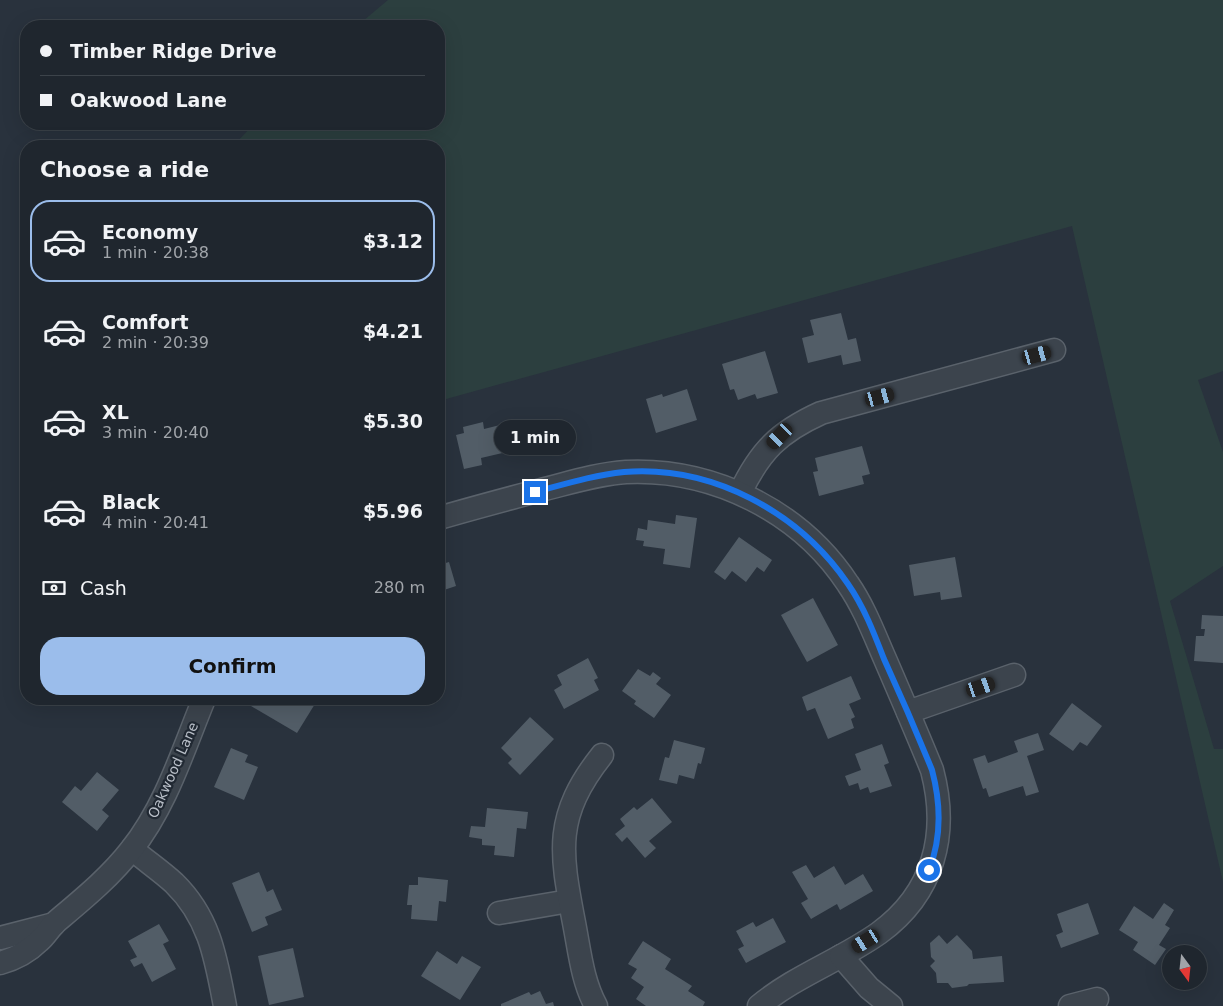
<!DOCTYPE html>
<meta charset="utf-8">
<style>
:root{--surface:#1f262e;--page:#272e36;--text:#f1f3f6;--muted:#a1a5aa;--line:#3c434a;--accent:#9bbdeb}
body{margin:0;font-family:"DejaVu Sans",sans-serif;background:var(--page);color:var(--text);height:100vh;display:flex;flex-direction:column;font-size:19px;white-space:nowrap}
*{box-sizing:border-box;margin:0}
p{font-size:16px;color:var(--muted)}
.icon{flex:none;width:28px;height:28px;fill:none;stroke:currentColor;stroke-width:2;stroke-linecap:round;stroke-linejoin:round}
.map{position:relative;flex:1;overflow:hidden}
.sheet{position:absolute;left:20px;top:140px;width:425px;height:565px;display:flex;flex-direction:column;background:var(--surface);border-radius:20px;box-shadow:0 5px 20px #0002,0 0 0 1px var(--line)}
.sheet>*{flex:none}
.hud{position:absolute;left:20px;top:20px;width:425px;height:110px;border-radius:20px;box-shadow:0 5px 20px #0002,0 0 0 1px var(--line);display:grid;align-content:center;height:110px;padding:0 20px;background:var(--surface)}
.needle{width:32px;rotate:165deg}
.tools{position:absolute;left:1162px;top:945px;display:grid;gap:10px}
.tools a{display:grid;place-items:center;width:45px;height:45px;border-radius:50%;background:var(--surface);box-shadow:0 5px 20px #0002,0 0 0 1px var(--line);font-size:25px}
.end{position:absolute;width:22px;height:22px;margin:-11px;border:6px solid #1a73e8;background:#fff;box-shadow:0 0 0 2px #fff}
.from{border-radius:50%}
.bubble{position:absolute;height:35px;border-radius:18px;background:var(--surface);box-shadow:0 5px 20px #0002,0 0 0 1px var(--line);font-size:16px;font-weight:600;line-height:35px;text-align:center}
.car{position:absolute;width:15px;height:30px;margin:-15px -8px;border-radius:6px;box-shadow:0 0 4px 1px #0007;background:linear-gradient(#222 24%,#8ab4d8 0 40%,#222 0 76%,#8ab4d8 0 86%,#222 0)}
.hud b{display:flex;align-items:center;gap:18px;height:48px;font-size:19px}
.hud b+b{border-top:1px solid var(--line)}
.hud i{width:12px;height:12px;background:var(--text)}
ul{padding:0;list-style:none}
li{display:flex;align-items:center;gap:15px;height:82px;margin:0 10px 8px;padding:0 10px;border:2px solid transparent;border-radius:20px}
li div{flex:1}
li b{display:block;font-size:19px}
li em{font-style:normal;font-weight:600}
li.selected{border-color:var(--accent)}
li>.icon{width:45px;height:45px;stroke-width:1.5}
h2{padding:0 20px;font-size:22px;line-height:60px}
.pay{display:flex;align-items:center;gap:12px;height:55px;padding:0 20px;font-size:19px}
.pay p{margin-inline-start:auto}
.primary-button{display:flex;gap:10px;margin-top:auto;padding:10px 20px}
.primary-button a{flex:1;height:58px;border-radius:20px;background:var(--accent);color:#111;font-size:20px;font-weight:600;line-height:58px;text-align:center}
.map>svg:first-child{display:block}
</style>
<div class="map">
<svg width="1223" height="1006" viewBox="0 0 1223 1006">
<rect width="100%" height="100%" fill="#29323d"/>
<polygon fill="#2c3f3f" points="388,0 1223,0 1223,371 1198,380 1223,452 1223,566 1170,601 1214,749 1223,749 1223,882 1072,226 439,401 439,146 233,146 254,124 439,124 439,26 357,26"/>
<g fill="#525d67">
<polygon points="841,313 848,340 856,338 861,361 843,365 841,355 808,363 802,338 814,335 810,320"/>
<polygon points="765,351 778,393 757,399 755,394 738,400 734,389 730,390 722,364"/>
<polygon points="687,389 697,420 656,433 646,399 662,394 663,397"/>
<polygon points="483,422 484,429 504,424 511,451 481,458 482,465 464,469 456,435 464,433 463,427"/>
<polygon points="862,446 870,474 862,476 864,484 819,496 813,472 818,471 815,458"/>
<polygon points="676,515 697,518 690,568 663,564 665,549 643,546 644,541 636,540 638,528 647,530 648,520 675,524"/>
<polygon points="739,537 772,560 764,572 757,567 746,582 732,571 725,580 714,572"/>
<polygon points="955,557 962,597 941,600 940,592 914,596 909,565"/>
<polygon points="449,562 456,586 444,590 446,596 439,598 439,565"/>
<polygon points="813,598 838,645 807,662 781,615"/>
<polygon points="1202,615 1223,616 1223,663 1194,661 1196,636 1204,636 1205,629 1201,629"/>
<polygon points="588,658 598,678 594,680 599,690 564,709 554,690 562,685 557,675"/>
<polygon points="638,669 650,676 653,672 661,678 656,684 671,695 654,718 634,704 636,701 622,691"/>
<polygon points="851,676 861,699 849,704 855,717 851,719 854,728 828,739 815,708 807,711 802,697"/>
<polygon points="249,699 318,699 297,733 246,703"/>
<polygon points="1072,703 1102,726 1087,746 1080,742 1073,751 1049,734"/>
<polygon points="530,717 554,739 520,775 508,763 512,759 501,748"/>
<polygon points="1038,733 1044,750 1027,756 1039,792 1026,796 1023,786 989,797 986,788 983,789 973,759 985,755 988,763 1018,752 1014,741"/>
<polygon points="674,740 705,748 701,764 698,763 694,779 679,775 677,784 659,780 665,757 669,758"/>
<polygon points="882,744 889,763 884,765 892,786 870,793 868,787 860,790 858,783 849,786 845,776 861,770 855,754"/>
<polygon points="231,748 248,755 245,762 258,767 244,800 214,787"/>
<polygon points="97,772 119,790 102,810 109,816 97,831 62,802 75,786 81,791"/>
<polygon points="652,798 672,822 649,841 656,848 645,858 627,837 622,842 615,834 625,826 620,819 634,807 637,810"/>
<polygon points="487,808 528,812 526,829 517,828 514,857 494,855 495,846 482,845 482,839 469,837 471,826 485,827"/>
<polygon points="806,865 814,878 834,866 845,885 863,874 873,891 840,910 837,904 811,919 801,903 808,899 792,872"/>
<polygon points="259,872 267,892 273,889 282,910 265,917 268,925 252,932 232,883"/>
<polygon points="418,877 448,880 446,902 439,901 437,921 411,919 412,905 407,905 409,885 418,885"/>
<polygon points="1088,903 1099,934 1061,948 1056,935 1063,932 1057,914"/>
<polygon points="1164,903 1174,910 1165,925 1170,928 1159,945 1166,949 1155,965 1133,950 1138,942 1119,930 1134,906 1153,919"/>
<polygon points="773,918 786,942 746,963 738,949 744,946 736,931 753,922 756,927"/>
<polygon points="159,924 169,941 163,944 176,969 152,982 142,963 134,967 130,960 137,957 128,941"/>
<polygon points="939,935 947,944 957,935 972,951 973,959 1002,956 1004,982 969,984 967,986 952,988 948,983 937,983 936,973 930,966 935,961 931,957 930,943"/>
<polygon points="643,941 671,959 665,969 692,986 688,991 705,1002 703,1006 646,1006 636,999 644,987 631,978 637,969 628,964"/>
<polygon points="293,948 304,997 269,1005 258,956"/>
<polygon points="437,951 457,964 462,956 481,967 460,1000 421,976"/>
<polygon points="540,991 546,1004 553,1002 554,1006 501,1006 501,1004 529,992 531,995"/>
</g>
<g fill="none" stroke-linecap="round" stroke-linejoin="round">
<g stroke="#5a626b" stroke-width="25">
<g id="minor">
<path d="M740 493C760 451 779 432 821 413L1054 350"/>
<path d="M439 518C473 508 507 499 541 490 569 483 597 474 626 472 713 468 800 511 848 584 864 607 874 634 885 659 901 696 917 733 932 770 949 834 934 893 879 933 841 960 795 976 759 1006"/>
<polyline points="908,712 1014,675"/>
<path d="M132 849C146 861 161 871 174 883 210 918 216 959 225 1006"/>
<polyline points="499,913 569,901"/>
<polyline points="0,938 54,924"/>
<polyline points="841,956 869,988 891,1006"/>
<path d="M0 963C15 959 28 952 39 941 46 935 50 927 57 921 83 899 110 877 131 850 166 806 183 750 204 699"/>
<path d="M596 1006C583 982 580 955 575 928 561 854 552 818 602 755"/>
<polyline points="1070,1006 1097,999"/>
</g>
</g>
<use href="#minor" stroke="#3c444d" stroke-width="22"/>
</g>
<g fill="none" stroke-linecap="round" stroke-linejoin="round">
<path stroke="#1a73e8" stroke-width="6" d="M535 492C565 484 594 475 624 472 712 465 799 512 848 584 864 607 874 633 884 659 901 696 917 733 932 770 941 804 942 837 929 870"/>
</g>
<g text-anchor="middle" dominant-baseline="central" stroke-width="4.5" stroke-linejoin="round" paint-order="stroke">
<g font-size="14" fill="#b9bfc8" stroke="#212933">
<text transform="translate(173 770) rotate(-66)">Oakwood Lane</text>
</g>
</g>
</svg>
<div class="tools">
<a><svg class="needle" viewBox="-14 -14 28 28"><path d="M0-13l5 13h-10z" fill="#e53935"/><path d="M0 13l5-13h-10z" fill="#a1a5aa"/></svg></a>
</div>
<i class="end from" style="left:929px;top:870px"></i>
<i class="end" style="left:535px;top:492px"></i>
<div class="bubble" style="left:494px;top:420px;width:82px">1 min</div>
<i class="car" style="left:1037px;top:355px;rotate:75deg"></i>
<i class="car" style="left:880px;top:397px;rotate:75deg"></i>
<i class="car" style="left:780px;top:436px;rotate:224deg"></i>
<i class="car" style="left:981px;top:687px;rotate:71deg"></i>
<i class="car" style="left:866px;top:941px;rotate:239deg"></i>
<div class="hud">
<b><i class="from"></i>Timber Ridge Drive</b>
<b><i></i>Oakwood Lane</b>
</div>
<section class="sheet">
<h2>Choose a ride</h2>
<ul>
<li class="selected"><svg class="icon" aria-label="car" viewBox="0 0 24 24"><path d="M5 17H2v-5l4-1 3-4h7l3 4 3 1v5h-3M9 17h6M6 11h13"/><circle cx="7" cy="17" r="2"/><circle cx="17" cy="17" r="2"/></svg><div><b>Economy</b><p>1 min · 20:38</p></div><em>$3.12</em></li>
<li><svg class="icon" aria-label="car" viewBox="0 0 24 24"><path d="M5 17H2v-5l4-1 3-4h7l3 4 3 1v5h-3M9 17h6M6 11h13"/><circle cx="7" cy="17" r="2"/><circle cx="17" cy="17" r="2"/></svg><div><b>Comfort</b><p>2 min · 20:39</p></div><em>$4.21</em></li>
<li><svg class="icon" aria-label="car" viewBox="0 0 24 24"><path d="M5 17H2v-5l4-1 3-4h7l3 4 3 1v5h-3M9 17h6M6 11h13"/><circle cx="7" cy="17" r="2"/><circle cx="17" cy="17" r="2"/></svg><div><b>XL</b><p>3 min · 20:40</p></div><em>$5.30</em></li>
<li><svg class="icon" aria-label="car" viewBox="0 0 24 24"><path d="M5 17H2v-5l4-1 3-4h7l3 4 3 1v5h-3M9 17h6M6 11h13"/><circle cx="7" cy="17" r="2"/><circle cx="17" cy="17" r="2"/></svg><div><b>Black</b><p>4 min · 20:41</p></div><em>$5.96</em></li>
</ul>
<div class="pay"><svg class="icon" aria-label="cash" viewBox="0 0 24 24"><path d="M3 7h18v10H3z"/><circle cx="12" cy="12" r="2"/></svg>Cash<p>280 m</p></div>
<div class="primary-button"><a>Confirm</a></div>
</section>
</div>
